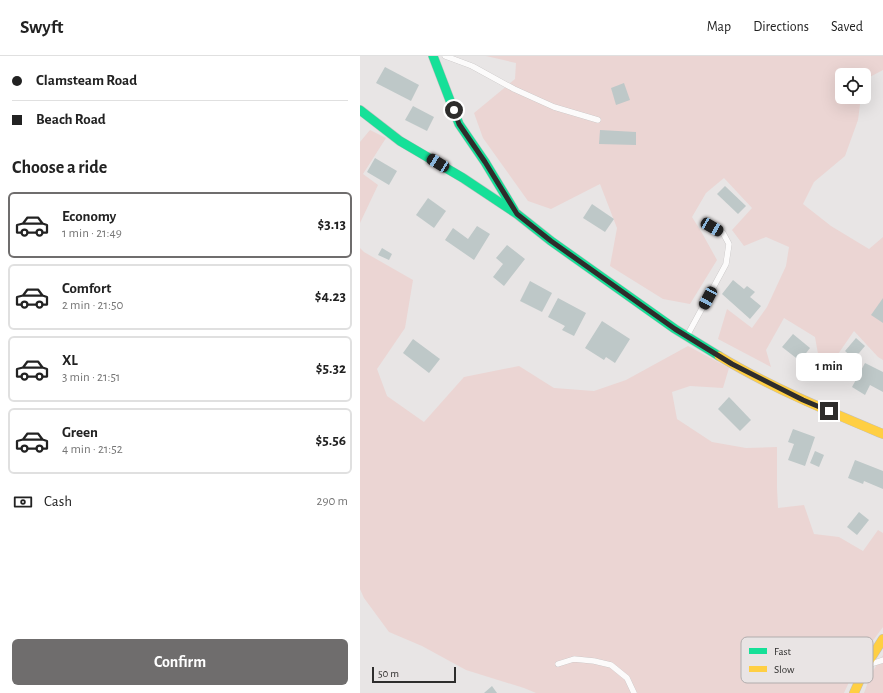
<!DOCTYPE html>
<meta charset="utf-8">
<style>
:root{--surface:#fff;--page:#f2f2f2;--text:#222;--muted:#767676;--line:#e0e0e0;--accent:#6f6d6d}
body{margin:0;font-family:"Alegreya Sans",sans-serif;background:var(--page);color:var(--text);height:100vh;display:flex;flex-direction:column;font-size:15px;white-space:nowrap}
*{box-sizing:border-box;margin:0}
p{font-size:13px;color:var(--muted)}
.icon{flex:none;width:22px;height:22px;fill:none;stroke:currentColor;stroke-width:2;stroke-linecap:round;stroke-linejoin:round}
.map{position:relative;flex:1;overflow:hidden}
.drawer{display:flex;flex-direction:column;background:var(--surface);width:360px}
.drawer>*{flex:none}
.top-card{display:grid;align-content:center;height:88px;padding:0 12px;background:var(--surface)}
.buttons{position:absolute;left:475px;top:12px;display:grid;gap:8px}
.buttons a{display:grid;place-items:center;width:36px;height:36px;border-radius:6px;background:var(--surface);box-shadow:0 4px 16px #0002;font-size:20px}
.scale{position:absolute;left:12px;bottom:10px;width:84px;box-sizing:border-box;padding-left:4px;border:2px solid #2e2d2c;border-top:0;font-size:11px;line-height:14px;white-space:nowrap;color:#2e2d2c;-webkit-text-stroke:3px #e9e4e4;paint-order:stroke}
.end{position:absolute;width:18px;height:18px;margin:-9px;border:5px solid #2e2d2c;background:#fff;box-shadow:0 0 0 2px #fff}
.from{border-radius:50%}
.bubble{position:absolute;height:28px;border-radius:6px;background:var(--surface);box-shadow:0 4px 16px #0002;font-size:13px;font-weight:700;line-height:28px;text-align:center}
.car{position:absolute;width:12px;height:24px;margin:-12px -6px;border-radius:5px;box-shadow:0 0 3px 1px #0007;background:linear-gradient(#222 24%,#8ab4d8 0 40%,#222 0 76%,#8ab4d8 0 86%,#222 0)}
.top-card b{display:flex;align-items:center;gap:14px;height:38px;font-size:15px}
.top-card b+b{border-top:1px solid var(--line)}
.top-card i{width:10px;height:10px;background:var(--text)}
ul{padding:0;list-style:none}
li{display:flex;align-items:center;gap:12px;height:66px;margin:0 8px 6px;padding:0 4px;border:2px solid var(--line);border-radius:6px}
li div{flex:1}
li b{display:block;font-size:15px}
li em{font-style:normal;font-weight:700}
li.active{border-color:var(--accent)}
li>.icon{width:36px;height:36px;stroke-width:1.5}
h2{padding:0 12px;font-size:18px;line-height:48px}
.pay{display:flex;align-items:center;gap:10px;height:44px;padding:0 12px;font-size:15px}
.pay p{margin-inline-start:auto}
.action{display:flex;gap:8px;margin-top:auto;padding:8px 12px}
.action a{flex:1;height:46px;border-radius:6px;background:var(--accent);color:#fff;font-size:16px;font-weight:700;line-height:46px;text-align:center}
header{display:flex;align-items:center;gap:24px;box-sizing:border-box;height:56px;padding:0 20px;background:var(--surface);border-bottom:1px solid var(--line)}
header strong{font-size:19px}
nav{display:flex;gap:22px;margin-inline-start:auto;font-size:14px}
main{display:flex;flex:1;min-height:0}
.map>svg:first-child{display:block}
</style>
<header>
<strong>Swyft</strong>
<nav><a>Map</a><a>Directions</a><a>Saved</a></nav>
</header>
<main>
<section class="drawer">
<div class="top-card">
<b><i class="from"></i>Clamsteam Road</b>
<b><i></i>Beach Road</b>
</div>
<h2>Choose a ride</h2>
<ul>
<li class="active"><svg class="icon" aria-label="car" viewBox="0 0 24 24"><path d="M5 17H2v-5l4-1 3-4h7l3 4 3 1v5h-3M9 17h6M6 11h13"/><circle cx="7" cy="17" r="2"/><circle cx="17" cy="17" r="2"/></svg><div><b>Economy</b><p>1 min · 21:49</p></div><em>$3.13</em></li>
<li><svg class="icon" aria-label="car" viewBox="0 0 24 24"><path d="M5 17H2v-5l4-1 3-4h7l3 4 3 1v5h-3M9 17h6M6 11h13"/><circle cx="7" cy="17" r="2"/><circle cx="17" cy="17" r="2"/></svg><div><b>Comfort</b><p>2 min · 21:50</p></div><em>$4.23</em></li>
<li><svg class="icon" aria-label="car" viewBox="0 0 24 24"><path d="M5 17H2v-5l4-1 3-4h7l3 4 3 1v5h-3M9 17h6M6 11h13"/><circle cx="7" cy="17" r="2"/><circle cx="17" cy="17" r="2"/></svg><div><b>XL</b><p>3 min · 21:51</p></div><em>$5.32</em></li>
<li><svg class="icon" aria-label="car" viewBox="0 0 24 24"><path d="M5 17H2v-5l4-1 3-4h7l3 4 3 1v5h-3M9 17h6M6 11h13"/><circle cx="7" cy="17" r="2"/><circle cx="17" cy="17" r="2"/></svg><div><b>Green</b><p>4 min · 21:52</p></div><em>$5.56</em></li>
</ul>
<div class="pay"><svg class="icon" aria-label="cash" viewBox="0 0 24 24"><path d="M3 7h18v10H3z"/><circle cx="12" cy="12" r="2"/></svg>Cash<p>290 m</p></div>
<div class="action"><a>Confirm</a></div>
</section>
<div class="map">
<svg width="523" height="637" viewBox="0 0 523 637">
<rect width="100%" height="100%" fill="#e8e5e5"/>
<g fill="#ebd5d3">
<polygon points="126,0 523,0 523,14 504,24 504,19 482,19 482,41 501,41 498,64 485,100 454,126 443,148 471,170 509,193 523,181 523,304 518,301 494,275 476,301 461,315 455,281 424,262 406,294 411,311 358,283 367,253 392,272 407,251 426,210 429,191 406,181 384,190 372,174 392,152 364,122 346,137 332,161 342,177 357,204 330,248 303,243 250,210 257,172 240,128 191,153 168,145 123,82 114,57 155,23 156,7"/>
<polygon points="10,74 26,82 3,118 18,129 0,167 0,86"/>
<polygon points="0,192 4,196 53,224 45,272 17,313 27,340 64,366 104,321 159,310 194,332 234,335 266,324 328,290 369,312 363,332 330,330 312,336 317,363 352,386 386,392 417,391 417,432 418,452 444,449 454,478 479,481 503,495 518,474 523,477 523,571 500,602 484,637 176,637 164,632 106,614 62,590 29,576 4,542 0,533"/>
<polygon points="523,599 523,637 504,637 511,618"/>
</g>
<g fill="#bec8c8">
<polygon points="25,11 59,29 51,45 16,27"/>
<polygon points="264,27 270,44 256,49 251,32"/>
<polygon points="53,50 74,61 67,75 45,64"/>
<polygon points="240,74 276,76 276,89 239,88"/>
<polygon points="15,102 37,115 29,129 7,116"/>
<polygon points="365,130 386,150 378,158 357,138"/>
<polygon points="68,142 86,155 74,172 56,159"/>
<polygon points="232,148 254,163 245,176 223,162"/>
<polygon points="117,170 130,178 114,204 85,184 93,172 108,183"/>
<polygon points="147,189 165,203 144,230 133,221 143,208 136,202"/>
<polygon points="22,192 32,198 29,204 18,199"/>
<polygon points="373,224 384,233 387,230 395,236 390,241 401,250 390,263 362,238"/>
<polygon points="170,225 192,237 182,256 160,245"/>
<polygon points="198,242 226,257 214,280 202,274 205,270 188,261"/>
<polygon points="523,242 523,267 511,259"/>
<polygon points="242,265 270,283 255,307 246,301 244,304 225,292"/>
<polygon points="433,278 450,292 440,305 422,291"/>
<polygon points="496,282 505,290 494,303 485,295"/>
<polygon points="53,283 80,303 69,317 43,297"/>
<polygon points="505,307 523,316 523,336 510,329 505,339 492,331"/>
<polygon points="369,341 391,364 380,375 358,353"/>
<polygon points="433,373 455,381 445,410 428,404 434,388 428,386"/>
<polygon points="455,395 464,399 459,411 450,407"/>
<polygon points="495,404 523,415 523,433 504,425 503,428 488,422"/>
<polygon points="499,456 509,464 497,479 487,471"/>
<polygon points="132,630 137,637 124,637"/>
</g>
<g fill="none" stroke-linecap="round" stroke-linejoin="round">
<g stroke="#c0bebe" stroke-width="6">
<g id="lane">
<polyline points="85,0 112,10 154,33 194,51 238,64"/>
<polyline points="327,280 366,208 369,188 363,177 352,171"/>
<polyline points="198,608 214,603 234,605 251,609 267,622 274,637"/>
<polyline points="511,608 523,604"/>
</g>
</g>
<g stroke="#c0bebe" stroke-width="10">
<g id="fast">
<polyline points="73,0 99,68 125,106 154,154"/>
<polyline points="0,54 40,85 103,122 157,158 191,185 315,273 359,300"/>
</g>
</g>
<g stroke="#c0bebe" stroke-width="10">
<g id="slow">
<path d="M359 300C410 331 468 355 523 378"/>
<polyline points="494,637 507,608 523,583"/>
</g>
</g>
<use href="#lane" stroke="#fcfbfb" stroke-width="5.5"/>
<use href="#fast" stroke="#16e098" stroke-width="9"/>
<use href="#slow" stroke="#ffcf43" stroke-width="9"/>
</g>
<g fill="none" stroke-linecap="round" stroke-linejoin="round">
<polyline stroke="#2e2d2c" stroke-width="5" points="94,54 99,68 125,106 157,158 191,185 315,273 372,308 443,344 469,355"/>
</g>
<rect x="381" y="581" width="132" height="46" rx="6" fill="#e9e4e4" stroke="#b1adad" stroke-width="1"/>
<rect x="389" y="592" width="18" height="6" fill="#16e098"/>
<rect x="389" y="610" width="18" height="6" fill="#ffcf43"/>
<g font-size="11" fill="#2e2d2c">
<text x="414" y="599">Fast</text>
<text x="414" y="617">Slow</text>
</g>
</svg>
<div class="buttons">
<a><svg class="icon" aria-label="locate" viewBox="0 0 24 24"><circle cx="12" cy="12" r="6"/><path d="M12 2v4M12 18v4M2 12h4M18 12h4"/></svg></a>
</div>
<div class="scale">50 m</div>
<i class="end from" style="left:94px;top:54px"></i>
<i class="end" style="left:469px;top:355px"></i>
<div class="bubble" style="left:436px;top:297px;width:66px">1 min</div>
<i class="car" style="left:78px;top:107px;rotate:301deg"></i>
<i class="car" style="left:352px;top:171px;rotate:120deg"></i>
<i class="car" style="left:348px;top:242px;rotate:208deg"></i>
</div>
</main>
